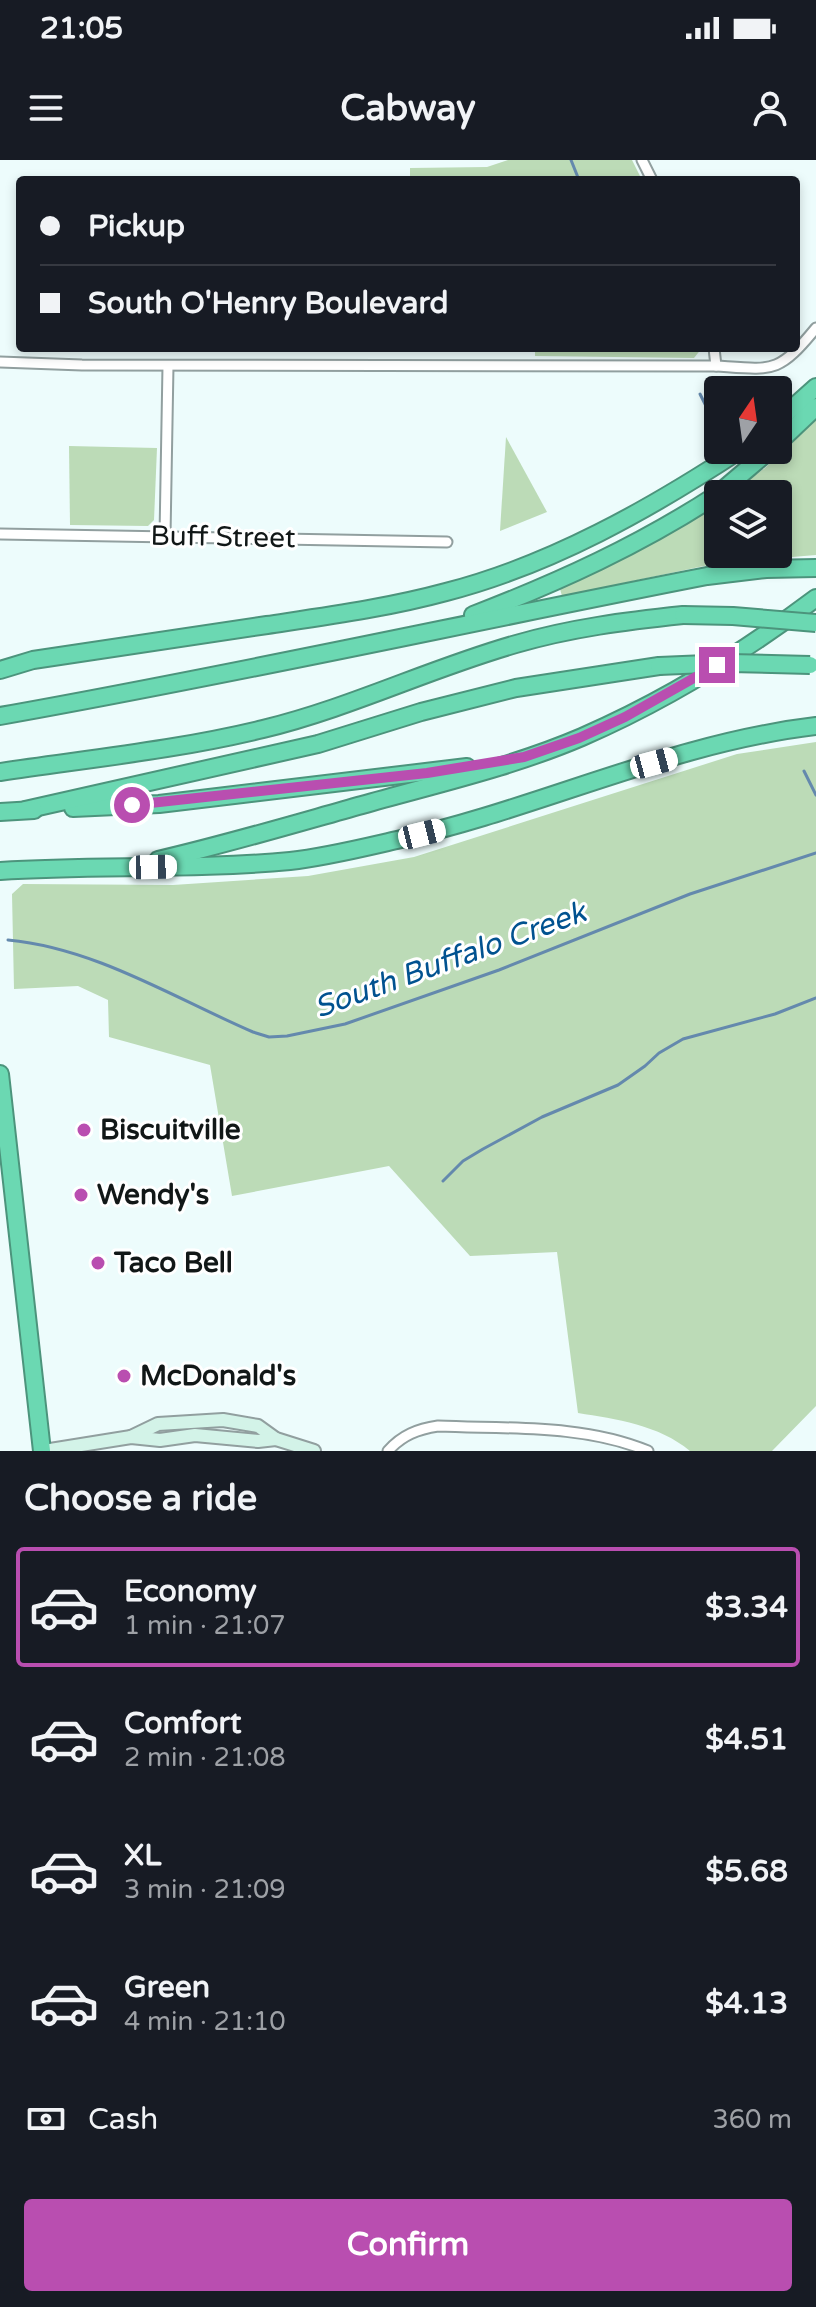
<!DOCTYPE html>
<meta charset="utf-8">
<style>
:root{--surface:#171b24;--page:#20242c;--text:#f1f3f6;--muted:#9ea1a6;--line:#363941;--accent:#b94eb0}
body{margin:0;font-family:"Varela Round",sans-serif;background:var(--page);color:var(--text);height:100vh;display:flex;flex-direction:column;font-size:30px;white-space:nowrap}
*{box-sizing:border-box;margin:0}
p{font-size:26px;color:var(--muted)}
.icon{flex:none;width:44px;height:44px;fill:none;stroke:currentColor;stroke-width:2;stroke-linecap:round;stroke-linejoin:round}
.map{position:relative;height:1291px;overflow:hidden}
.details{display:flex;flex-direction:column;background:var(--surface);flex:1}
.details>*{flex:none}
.top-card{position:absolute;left:16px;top:16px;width:784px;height:176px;border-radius:8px;box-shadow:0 4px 12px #0003;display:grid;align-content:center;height:176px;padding:0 24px;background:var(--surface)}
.needle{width:52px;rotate:13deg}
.buttons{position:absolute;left:704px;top:216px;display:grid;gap:16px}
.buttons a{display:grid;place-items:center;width:88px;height:88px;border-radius:8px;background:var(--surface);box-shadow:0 4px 12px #0003;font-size:40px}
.end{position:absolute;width:36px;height:36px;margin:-18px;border:10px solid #b94eb0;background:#fff;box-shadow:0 0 0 4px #fff}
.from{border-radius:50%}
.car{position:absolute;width:24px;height:48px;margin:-24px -12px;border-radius:10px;box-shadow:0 0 6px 2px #0007;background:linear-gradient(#fff 24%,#345 0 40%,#fff 0 76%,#345 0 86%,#fff 0)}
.top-card b{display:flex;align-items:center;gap:28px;height:76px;font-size:30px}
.top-card b+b{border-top:2px solid var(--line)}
.top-card i{width:20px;height:20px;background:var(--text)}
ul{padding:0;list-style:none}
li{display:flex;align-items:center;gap:24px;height:120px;margin:0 16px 12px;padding:0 8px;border:4px solid transparent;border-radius:8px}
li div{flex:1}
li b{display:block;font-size:30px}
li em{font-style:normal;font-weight:700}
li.active{border-color:var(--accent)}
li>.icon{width:72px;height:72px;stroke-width:1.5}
h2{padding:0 24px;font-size:36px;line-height:96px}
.pay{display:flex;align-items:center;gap:20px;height:88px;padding:0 24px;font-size:30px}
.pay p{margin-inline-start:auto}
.action{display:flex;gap:16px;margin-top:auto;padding:16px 24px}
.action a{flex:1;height:92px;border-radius:8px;background:var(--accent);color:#fff;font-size:32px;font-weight:700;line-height:92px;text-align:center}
.status{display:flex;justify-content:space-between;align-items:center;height:56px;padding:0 40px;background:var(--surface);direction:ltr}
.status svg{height:22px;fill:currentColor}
header{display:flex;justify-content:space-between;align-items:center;height:104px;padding:0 24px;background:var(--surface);font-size:36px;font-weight:700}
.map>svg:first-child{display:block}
</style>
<div class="status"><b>21:05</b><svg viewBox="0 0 49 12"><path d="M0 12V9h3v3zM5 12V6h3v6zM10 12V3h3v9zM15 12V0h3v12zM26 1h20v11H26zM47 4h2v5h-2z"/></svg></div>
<header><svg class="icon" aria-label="menu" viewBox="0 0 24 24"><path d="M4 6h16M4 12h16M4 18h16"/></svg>Cabway<svg class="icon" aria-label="person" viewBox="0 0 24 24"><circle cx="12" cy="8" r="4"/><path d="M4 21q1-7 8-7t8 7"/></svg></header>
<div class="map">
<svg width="816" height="1291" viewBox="0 0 816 1291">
<rect width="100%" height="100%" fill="#edfcfc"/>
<g fill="#bcdbb7">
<polygon points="508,0 632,0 642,20 410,20 410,8 487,7"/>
<polygon points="535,188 702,188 694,198 535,196"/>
<path d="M816 260V395L718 403 562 436 560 429C616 404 668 376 718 342V394H778V334H729L765 308Z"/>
<polygon points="506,277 547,352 500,371"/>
<polygon points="69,286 157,288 154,360 148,366 70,365"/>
<path d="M816 582V1246L772 1291H690C659 1265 616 1259 578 1253L557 1092 470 1096 389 1006 232 1036 210 905 109 877 108 840 78 826 14 829 12 734 23 724 173 725 308 716 414 697 737 594Z"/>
</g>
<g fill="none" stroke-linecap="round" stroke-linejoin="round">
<g stroke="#6489ad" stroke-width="3">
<polyline points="571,0 579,20"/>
<polyline points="684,188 685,189"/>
<polyline points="700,234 717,268"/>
<polyline points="804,611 816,635"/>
<path d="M8 780C95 788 174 838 253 872L269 877 287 876 345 864 499 810 690 734 816 693"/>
<polyline points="443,1021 463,1001 483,989 542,957 618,925 645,906 659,893 683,879 775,854 816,838"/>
</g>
<g stroke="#919f9f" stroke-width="13">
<g id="street">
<polyline points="642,0 652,20"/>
<polyline points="714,188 716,206"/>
<path d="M0 202 82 205 716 206C774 210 778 214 816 168"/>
<polyline points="0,374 447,382"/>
<polyline points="165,376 168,206"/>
<path d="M388 1291C402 1275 418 1269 438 1266 508 1269 583 1264 648 1291"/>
</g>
</g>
<g stroke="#919f9f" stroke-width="16">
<g id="secondary">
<polyline points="131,1277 158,1264 223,1260 258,1266 276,1279 314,1291"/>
<polyline points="44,1291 131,1277 160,1280 195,1275 258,1281 276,1279"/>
</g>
</g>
<g stroke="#4c947c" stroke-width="20">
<g id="highway">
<polyline points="778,261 816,227"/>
<polyline points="778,283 816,247"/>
<polyline points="718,334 770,290"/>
<path d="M473 455C559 422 640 385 718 334"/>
<path d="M0 510 33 500C111 488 189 476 267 465 327 456 387 448 446 432 551 405 650 349 740 290"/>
<path d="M0 556C237 514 471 462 707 416L766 409 816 408"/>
<path d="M0 612C87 599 177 590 263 569 350 548 431 508 516 484 571 468 626 461 683 455"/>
<polyline points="73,648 159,644 467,607"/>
<polyline points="25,650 318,584 421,552 516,528 659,506"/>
<polyline points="0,652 34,650"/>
<path d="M158 700C227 684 294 664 362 645 436 624 512 607 582 577 665 541 744 492 816 438"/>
<path d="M0 711C96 705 194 710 290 701 326 697 362 688 397 680 538 649 671 583 816 566"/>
<polyline points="0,914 42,1291"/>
</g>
</g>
<use href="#street" stroke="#fff" stroke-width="9"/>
<use href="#secondary" stroke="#d3f3e8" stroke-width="12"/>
<use href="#highway" stroke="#6bd8b2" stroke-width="16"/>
<g stroke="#4c947c" stroke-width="20" stroke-linecap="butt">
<g id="highway-bridge">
<polyline points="683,455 733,456 816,463"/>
<polyline points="659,506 730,503 810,505"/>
</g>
</g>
<use href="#highway-bridge" stroke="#6bd8b2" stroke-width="16"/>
</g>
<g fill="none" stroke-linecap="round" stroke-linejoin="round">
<polyline stroke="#b94eb0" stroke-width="10" points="132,645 427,613 524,597 579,578 625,557 717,505"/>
</g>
<g fill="#b94eb0" stroke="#fff" stroke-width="3">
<circle cx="84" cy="970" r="8"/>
<circle cx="81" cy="1035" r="8"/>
<circle cx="98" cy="1103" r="8"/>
<circle cx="124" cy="1216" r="8"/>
</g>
<g text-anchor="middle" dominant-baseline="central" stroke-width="6" stroke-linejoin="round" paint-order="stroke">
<g font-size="28" fill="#111717" stroke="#fff">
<text transform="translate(223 377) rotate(1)">Buff Street</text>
</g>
<g font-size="28" font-weight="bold" fill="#111717" stroke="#fff" text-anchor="start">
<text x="100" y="970">Biscuitville</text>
<text x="97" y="1035">Wendy's</text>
<text x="114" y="1103">Taco Bell</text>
<text x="140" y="1216">McDonald's</text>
</g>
<g font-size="30" font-style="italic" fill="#015290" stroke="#fff">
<text transform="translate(450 800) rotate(-20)">South Buffalo Creek</text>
</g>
</g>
</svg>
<div class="buttons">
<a><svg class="needle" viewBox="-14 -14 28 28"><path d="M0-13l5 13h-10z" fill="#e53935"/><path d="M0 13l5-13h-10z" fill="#9ea1a6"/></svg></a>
<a><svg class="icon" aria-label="layers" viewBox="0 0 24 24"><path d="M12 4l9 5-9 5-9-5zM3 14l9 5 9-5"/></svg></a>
</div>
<i class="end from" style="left:132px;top:645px"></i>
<i class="end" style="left:717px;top:505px"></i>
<i class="car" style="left:654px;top:603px;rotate:75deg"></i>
<i class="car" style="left:422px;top:674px;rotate:76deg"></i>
<i class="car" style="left:153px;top:707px;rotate:89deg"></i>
<div class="top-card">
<b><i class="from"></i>Pickup</b>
<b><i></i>South O'Henry Boulevard</b>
</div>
</div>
<section class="details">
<h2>Choose a ride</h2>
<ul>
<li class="active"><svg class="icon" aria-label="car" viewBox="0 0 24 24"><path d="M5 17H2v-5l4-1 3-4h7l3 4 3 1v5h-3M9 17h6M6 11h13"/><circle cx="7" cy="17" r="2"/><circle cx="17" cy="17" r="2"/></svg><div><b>Economy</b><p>1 min · 21:07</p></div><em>$3.34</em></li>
<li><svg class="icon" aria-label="car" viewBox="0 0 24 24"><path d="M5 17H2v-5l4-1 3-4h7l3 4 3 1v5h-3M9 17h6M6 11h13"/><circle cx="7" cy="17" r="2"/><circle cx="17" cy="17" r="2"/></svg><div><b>Comfort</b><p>2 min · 21:08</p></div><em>$4.51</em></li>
<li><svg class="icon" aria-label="car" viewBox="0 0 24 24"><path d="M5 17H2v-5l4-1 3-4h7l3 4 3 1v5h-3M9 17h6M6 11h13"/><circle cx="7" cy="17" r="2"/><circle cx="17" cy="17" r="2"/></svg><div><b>XL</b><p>3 min · 21:09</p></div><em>$5.68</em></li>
<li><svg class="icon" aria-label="car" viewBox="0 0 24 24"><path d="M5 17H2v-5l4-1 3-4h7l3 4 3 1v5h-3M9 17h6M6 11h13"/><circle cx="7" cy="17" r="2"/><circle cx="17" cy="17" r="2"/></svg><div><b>Green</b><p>4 min · 21:10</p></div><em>$4.13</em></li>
</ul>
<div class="pay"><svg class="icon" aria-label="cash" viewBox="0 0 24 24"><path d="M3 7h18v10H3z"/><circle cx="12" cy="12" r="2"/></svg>Cash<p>360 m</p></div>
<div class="action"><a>Confirm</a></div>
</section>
